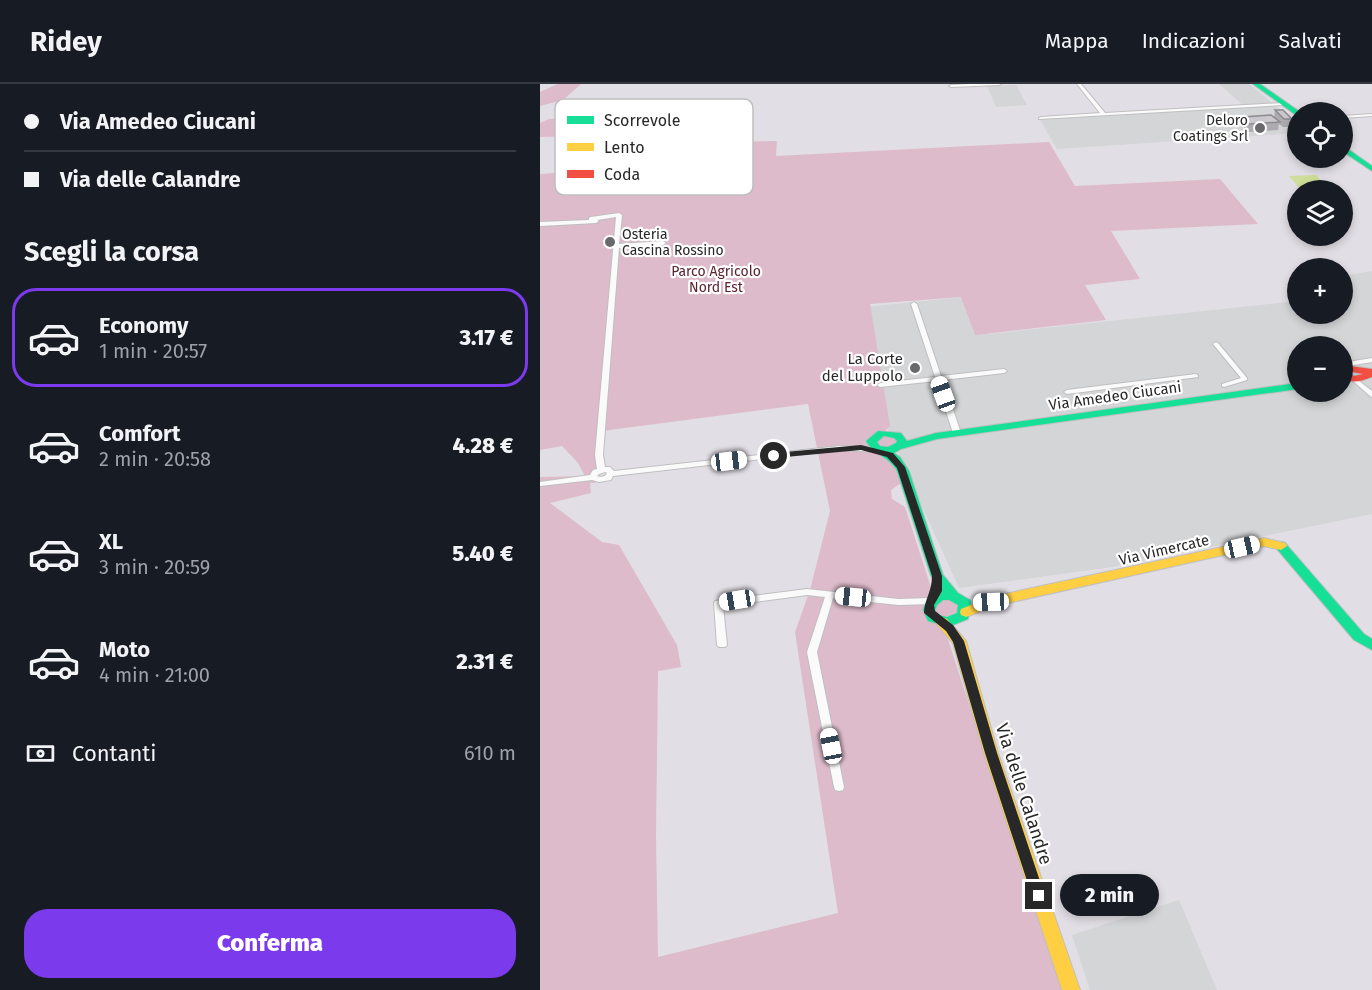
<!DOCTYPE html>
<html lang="it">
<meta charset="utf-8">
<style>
:root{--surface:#171b24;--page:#20242c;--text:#f1f3f6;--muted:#9ea1a6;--line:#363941;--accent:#7c3aed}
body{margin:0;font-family:"Fira Sans",sans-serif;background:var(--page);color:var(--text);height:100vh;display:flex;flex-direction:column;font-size:22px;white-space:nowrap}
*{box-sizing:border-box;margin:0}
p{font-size:20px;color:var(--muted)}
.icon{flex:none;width:33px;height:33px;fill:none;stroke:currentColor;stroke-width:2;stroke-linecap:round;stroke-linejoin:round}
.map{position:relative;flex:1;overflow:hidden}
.side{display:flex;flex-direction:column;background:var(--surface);width:540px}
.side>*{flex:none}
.banner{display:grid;align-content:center;height:132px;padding:0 24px;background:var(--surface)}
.buttons{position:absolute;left:747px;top:18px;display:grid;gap:12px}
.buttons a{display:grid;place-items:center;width:66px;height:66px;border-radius:50%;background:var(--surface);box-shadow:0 3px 9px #0003;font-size:30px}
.end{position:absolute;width:27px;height:27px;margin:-14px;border:8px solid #282828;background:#fff;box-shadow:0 0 0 3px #fff}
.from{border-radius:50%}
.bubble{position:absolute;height:42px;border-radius:21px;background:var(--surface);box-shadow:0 3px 9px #0003;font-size:20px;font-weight:800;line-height:42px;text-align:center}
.car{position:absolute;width:18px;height:36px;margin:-18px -9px;border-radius:8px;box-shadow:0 0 4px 2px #0007;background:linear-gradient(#fff 24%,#345 0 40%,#fff 0 76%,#345 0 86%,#fff 0)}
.banner b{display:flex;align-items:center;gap:21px;height:57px;font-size:22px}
.banner b+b{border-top:2px solid var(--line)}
.banner i{width:15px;height:15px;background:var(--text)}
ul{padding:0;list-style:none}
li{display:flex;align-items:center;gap:18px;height:99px;margin:0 12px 9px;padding:0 12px;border:3px solid transparent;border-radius:24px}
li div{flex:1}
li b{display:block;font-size:22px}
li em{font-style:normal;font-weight:800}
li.current{border-color:var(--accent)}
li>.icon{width:54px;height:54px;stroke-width:1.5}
h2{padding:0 24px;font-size:27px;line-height:72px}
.pay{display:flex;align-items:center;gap:15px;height:66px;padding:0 24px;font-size:22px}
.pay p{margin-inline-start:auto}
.cta{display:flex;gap:12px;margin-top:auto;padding:12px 24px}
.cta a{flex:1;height:69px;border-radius:24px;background:var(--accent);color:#fff;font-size:24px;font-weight:800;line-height:69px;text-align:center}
header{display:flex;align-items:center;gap:36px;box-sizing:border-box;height:84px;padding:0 30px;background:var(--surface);border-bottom:2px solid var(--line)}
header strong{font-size:28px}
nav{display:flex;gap:33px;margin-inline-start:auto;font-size:21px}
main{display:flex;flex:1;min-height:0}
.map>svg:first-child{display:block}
</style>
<header>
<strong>Ridey</strong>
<nav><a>Mappa</a><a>Indicazioni</a><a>Salvati</a></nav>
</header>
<main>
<section class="side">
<div class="banner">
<b><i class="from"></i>Via Amedeo Ciucani</b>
<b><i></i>Via delle Calandre</b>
</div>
<h2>Scegli la corsa</h2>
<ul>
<li class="current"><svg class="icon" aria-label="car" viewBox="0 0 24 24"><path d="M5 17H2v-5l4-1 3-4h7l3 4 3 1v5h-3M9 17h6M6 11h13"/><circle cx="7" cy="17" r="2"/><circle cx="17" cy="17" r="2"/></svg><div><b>Economy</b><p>1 min · 20:57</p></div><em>3.17 €</em></li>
<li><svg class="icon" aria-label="car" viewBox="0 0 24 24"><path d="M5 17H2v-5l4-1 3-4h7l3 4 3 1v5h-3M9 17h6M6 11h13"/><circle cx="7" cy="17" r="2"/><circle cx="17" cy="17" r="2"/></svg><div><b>Comfort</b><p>2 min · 20:58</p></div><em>4.28 €</em></li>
<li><svg class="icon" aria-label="car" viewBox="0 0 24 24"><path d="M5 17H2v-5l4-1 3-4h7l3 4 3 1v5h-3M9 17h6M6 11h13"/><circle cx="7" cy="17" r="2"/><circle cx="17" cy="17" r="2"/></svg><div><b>XL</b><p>3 min · 20:59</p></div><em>5.40 €</em></li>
<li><svg class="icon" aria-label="car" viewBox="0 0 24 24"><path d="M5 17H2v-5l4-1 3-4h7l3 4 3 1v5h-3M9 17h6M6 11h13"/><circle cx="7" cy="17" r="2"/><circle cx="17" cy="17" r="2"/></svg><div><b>Moto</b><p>4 min · 21:00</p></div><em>2.31 €</em></li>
</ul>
<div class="pay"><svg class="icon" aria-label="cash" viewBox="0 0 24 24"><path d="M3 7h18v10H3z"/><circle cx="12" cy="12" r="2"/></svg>Contanti<p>610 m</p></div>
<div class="cta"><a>Conferma</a></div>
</section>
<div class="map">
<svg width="832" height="906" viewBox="0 0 832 906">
<rect width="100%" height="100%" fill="#e2dee5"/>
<g fill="#d3d5d6" fill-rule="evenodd">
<polygon points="679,0 709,0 757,39 757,49 517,65 500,36 704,22"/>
<polygon points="476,1 487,21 456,23 447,2"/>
<path d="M832 187V430L572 483 419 504 347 344 315 224 433 212 449 250 757 217 758 230H802L803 192ZM758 262H802V308H758Z"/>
<polygon points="639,816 677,906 550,906 532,851"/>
</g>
<g fill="#ddbbca" fill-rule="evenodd">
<polygon points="18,0 41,0 23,16 0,22 0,8"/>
<polygon points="75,21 79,23 63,36 118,38 127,35 134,28 160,32 90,51 0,53 0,39 9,35 58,32 67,23"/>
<path d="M237 57 236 72 509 58 535 102 680 95 718 140 571 147 600 195 545 201 566 236 435 251 421 213 330 220 350 342 344 348 354 353 358 358 355 363 361 399 351 406 352 415 365 423 396 519 407 515 421 522 417 532 401 534 522 906H0V393L45 392 38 379 22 362 0 366V90L99 83 108 60ZM268 320 290 427 270 506 255 548 298 829 118 873 116 751 118 587 141 583 137 561 79 461 62 458 10 419 51 409 50 399H55L62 347Z"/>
</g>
<polygon fill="#cfde9a" points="776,91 787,103 759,104 749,92"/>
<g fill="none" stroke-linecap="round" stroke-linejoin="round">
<g stroke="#bfbfc0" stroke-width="2">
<g id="street">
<polygon points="428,0 461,0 459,1 411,3 409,2 411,1"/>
<polygon points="537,0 541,0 565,29 743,19 745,20 743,21 499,35 499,34 501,33 560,29"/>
<polygon points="832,30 832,32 802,34 802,32"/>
<path d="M79 129 82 131 79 160 123 157 126 159 123 161 79 164 63 371 65 383H70L74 387 300 362 337 364H340L341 366 340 368 300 366 73 392 71 396 59 398 52 396 0 402V398L50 391 53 386 57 385 55 371 76 133 57 136 59 137 56 139 0 142V138L49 136V134L51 133ZM65 388 67 389 65 392 60 393 57 392 59 390Z"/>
<polygon points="374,218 377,220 401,292 464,285 467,287 464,289 403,296 421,349 420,351 414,351 413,349 396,297 340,303 337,301 340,299 395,293 371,220"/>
<polygon points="676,258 678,259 707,294 707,296 684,303 682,302 682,300 701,294 673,260"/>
<polygon points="832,274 832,278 802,283 802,279"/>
<polygon points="656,290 658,291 658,293 527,310 524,308 527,306"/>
<polygon points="815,294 832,307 832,313 830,312 813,297 812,296"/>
<polygon points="267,505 358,515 392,514 395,515 396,517 395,519 392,520 358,521 293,514 277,568 304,703 303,706 299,707 295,706 294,703 267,568 285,513 267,511 183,522 187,561 185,563 179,563 177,561 174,519 175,517"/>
</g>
</g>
<g stroke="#bfbfc0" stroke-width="2">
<g id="fast">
<polygon points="713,0 720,0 760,28 756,31"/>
<polygon points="802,61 832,82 832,87 802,67"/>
<path d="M758 299V305L397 355 361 365 354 369 360 373 369 387 403 491 418 509 430 516 431 519 428 535 408 543 388 537 383 526C386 515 391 510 402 507L391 492 357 387C349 372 335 372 326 357L338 347 361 349 367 357 396 349ZM344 352 354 354 357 357 356 359 348 363 340 362 337 358ZM403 516H409L418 521 417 529 407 533 398 531 395 526 397 521Z"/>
<polygon points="741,458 745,459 824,550 832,555 832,566 814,556 737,465 735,462 737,459"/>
</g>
</g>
<g stroke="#bfbfc0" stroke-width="2">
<g id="slow">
<polygon points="724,454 745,459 747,462 741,466 724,462 454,522 426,533 421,531 420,528 421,525 451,513"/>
<polygon points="402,533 407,535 426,557 458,669 540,906 522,906 444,669 413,559 395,538 397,535"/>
</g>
</g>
<g stroke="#bfbfc0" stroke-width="2">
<path id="jam" d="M810 282 832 285V293C820 297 813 301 802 293V285ZM812 288 823 290 814 292 810 289Z"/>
</g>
<use href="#street" fill="#fbfafb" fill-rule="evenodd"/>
<use href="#fast" fill="#16e098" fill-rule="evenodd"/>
<use href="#slow" fill="#ffcf43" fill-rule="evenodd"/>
<use href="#jam" fill="#f24e42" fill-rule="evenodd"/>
</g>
<polygon fill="#aeabb0" points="735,26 752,35 750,43 743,43 739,40 738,46 708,48 702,41 703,33 734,33"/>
<g fill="#cac7cd" stroke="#8d8b90" stroke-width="1.5">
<polygon points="735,26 743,26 752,35 744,35"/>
<polygon points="731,31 740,38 709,40 703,33"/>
</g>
<path fill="#282828" d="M321 361 353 369 365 383 402 492V507L394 521 395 527 413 541 424 557 457 669 505 812 504 816 499 818 492 812 445 669 413 558 406 547 384 529C384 516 392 508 392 492L357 384 347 373 321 366 234 374 229 372 234 369Z"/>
<g fill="#69686a" stroke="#fff" stroke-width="2">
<circle cx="720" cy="44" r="6"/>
<circle cx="70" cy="158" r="6"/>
<circle cx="375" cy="284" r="6"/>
</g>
<g text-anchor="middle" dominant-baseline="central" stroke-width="4.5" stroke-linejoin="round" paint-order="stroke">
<g font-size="14" fill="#282828" stroke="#fff" text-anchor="end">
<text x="708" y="36">Deloro<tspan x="708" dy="16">Coatings Srl</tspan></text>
<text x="82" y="150" text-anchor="start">Osteria<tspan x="82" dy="16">Cascina Rossino</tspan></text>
</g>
<g font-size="14" fill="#5b2230" stroke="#fff">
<text x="176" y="187">Parco Agricolo<tspan x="176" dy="16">Nord Est</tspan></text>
</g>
<g font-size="15" fill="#282828" stroke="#fff" text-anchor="end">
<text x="363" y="275">La Corte<tspan x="363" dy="17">del Luppolo</tspan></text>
</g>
<g font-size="15" fill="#282828" stroke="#fff">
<text transform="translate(575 312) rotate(-8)">Via Amedeo Ciucani</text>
<text transform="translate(624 466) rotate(-13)">Via Vimercate</text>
</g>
<g font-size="18" fill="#282828" stroke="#fff">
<text transform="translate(484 710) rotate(72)">Via delle Calandre</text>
</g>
</g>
<rect x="15" y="15" width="198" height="96" rx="9" fill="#fff" stroke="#bebebe" stroke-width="1.5"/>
<rect x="27" y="32" width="27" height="8" fill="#16e098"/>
<rect x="27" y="59" width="27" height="8" fill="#ffcf43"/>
<rect x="27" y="86" width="27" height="8" fill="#f24e42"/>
<g font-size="16" fill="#282828">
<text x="64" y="42">Scorrevole</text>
<text x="64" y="69">Lento</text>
<text x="64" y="96">Coda</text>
</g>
</svg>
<div class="buttons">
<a><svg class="icon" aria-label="locate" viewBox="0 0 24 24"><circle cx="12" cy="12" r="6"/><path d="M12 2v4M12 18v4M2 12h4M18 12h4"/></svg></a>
<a><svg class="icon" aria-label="layers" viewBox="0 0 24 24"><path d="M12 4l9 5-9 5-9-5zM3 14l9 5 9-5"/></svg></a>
<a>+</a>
<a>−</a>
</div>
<i class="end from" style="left:234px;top:372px"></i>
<i class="end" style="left:499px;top:812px"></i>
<div class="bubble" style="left:520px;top:790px;width:99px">2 min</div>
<i class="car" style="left:403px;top:310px;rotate:340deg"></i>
<i class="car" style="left:189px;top:377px;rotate:83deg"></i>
<i class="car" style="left:702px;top:463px;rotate:77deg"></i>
<i class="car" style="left:313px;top:513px;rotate:276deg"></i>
<i class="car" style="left:197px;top:516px;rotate:261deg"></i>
<i class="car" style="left:451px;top:518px;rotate:268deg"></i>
<i class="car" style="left:291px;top:662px;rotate:349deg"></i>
</div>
</main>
